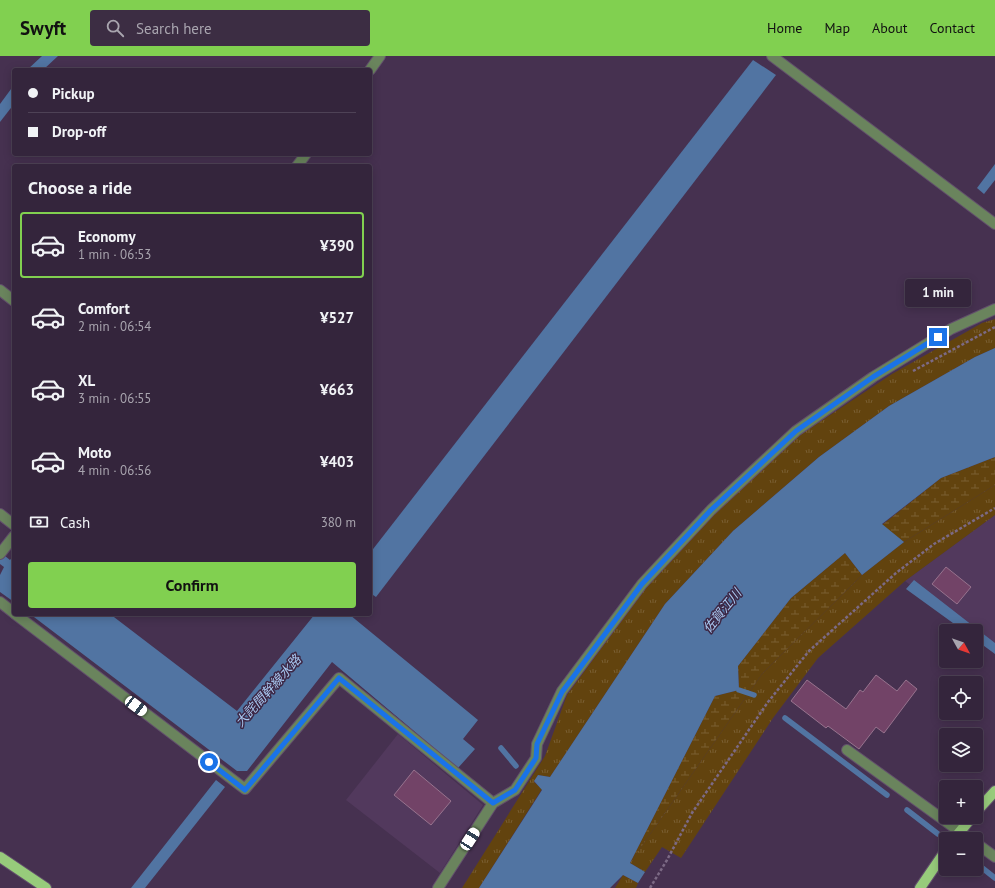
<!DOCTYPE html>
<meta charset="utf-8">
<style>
:root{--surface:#34253c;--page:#3c2d43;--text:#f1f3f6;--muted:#a9a5af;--line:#4e4256;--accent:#81d050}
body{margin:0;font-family:"PT Sans","Noto Sans JP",sans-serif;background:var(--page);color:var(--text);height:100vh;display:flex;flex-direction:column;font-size:15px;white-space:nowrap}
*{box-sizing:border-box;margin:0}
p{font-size:13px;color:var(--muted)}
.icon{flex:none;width:22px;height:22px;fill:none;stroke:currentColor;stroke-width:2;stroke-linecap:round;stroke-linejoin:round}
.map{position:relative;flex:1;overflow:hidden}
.drawer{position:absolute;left:12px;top:108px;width:360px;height:452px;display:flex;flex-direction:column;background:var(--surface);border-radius:4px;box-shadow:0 2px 10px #0003,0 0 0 1px var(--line)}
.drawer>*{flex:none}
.banner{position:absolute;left:12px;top:12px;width:360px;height:88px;border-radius:4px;box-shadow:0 2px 10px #0003,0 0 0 1px var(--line);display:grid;align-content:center;height:88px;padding:0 16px;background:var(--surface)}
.needle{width:26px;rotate:130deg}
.tools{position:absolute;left:939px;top:568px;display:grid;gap:8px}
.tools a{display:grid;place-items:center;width:44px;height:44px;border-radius:4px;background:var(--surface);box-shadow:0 2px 10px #0003,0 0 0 1px var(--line);font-size:20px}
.end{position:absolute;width:18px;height:18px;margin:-9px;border:5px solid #1a73e8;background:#fff;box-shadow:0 0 0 2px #fff}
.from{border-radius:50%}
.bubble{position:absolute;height:28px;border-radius:4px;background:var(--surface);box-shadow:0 2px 10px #0003,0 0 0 1px var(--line);font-size:13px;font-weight:700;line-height:28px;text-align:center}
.car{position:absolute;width:12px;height:24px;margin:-12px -6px;border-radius:5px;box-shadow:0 0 3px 1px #0007;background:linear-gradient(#fff 24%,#345 0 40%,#fff 0 76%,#345 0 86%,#fff 0)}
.banner b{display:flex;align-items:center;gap:14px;height:38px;font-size:15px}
.banner b+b{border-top:1px solid var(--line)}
.banner i{width:10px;height:10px;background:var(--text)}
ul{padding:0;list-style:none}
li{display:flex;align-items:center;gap:12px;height:66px;margin:0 8px 6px;padding:0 8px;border:2px solid transparent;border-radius:4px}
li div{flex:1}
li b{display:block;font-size:15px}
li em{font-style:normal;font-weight:700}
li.active{border-color:var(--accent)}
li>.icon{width:36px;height:36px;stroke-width:1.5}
h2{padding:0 16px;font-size:18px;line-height:48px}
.pay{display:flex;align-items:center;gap:10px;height:44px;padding:0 16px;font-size:15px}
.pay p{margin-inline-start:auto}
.action{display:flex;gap:8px;margin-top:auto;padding:8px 16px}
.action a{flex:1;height:46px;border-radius:4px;background:var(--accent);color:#111;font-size:16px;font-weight:700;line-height:46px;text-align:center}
header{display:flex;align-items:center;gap:24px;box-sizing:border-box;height:56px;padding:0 20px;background:var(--accent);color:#111}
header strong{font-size:19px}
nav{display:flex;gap:22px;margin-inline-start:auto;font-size:14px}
.search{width:280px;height:36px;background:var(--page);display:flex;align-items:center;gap:10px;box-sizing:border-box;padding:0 14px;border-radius:4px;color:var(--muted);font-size:15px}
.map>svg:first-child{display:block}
</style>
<header>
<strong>Swyft</strong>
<div class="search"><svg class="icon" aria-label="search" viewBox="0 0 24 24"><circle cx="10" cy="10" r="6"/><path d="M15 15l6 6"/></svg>Search here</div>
<nav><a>Home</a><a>Map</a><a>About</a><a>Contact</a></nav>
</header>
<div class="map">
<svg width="995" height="832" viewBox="0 0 995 832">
<defs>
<pattern id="grass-tufts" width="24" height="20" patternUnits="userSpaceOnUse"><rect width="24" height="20" fill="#62430e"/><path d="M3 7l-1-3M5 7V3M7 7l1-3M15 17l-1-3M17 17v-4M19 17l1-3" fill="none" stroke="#795e32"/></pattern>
<pattern id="wetland-marsh" width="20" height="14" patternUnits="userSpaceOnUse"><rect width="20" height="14" fill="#62430e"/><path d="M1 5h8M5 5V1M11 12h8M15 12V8" fill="none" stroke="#795e32"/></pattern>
</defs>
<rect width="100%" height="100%" fill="#463150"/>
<g fill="#52395d">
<polygon points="995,459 995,592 976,575 972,575 905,525"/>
<polygon points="398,678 483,749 440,817 346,744"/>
</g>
<g fill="url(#grass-tufts)">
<polygon points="995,263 995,292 975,301 889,350 819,401 733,475 665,548 550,721 538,719 534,726 542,733 479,832 462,832 545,700 567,639 644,534 715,457 800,379 892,318 982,267"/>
<polygon points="995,429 995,459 905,525 818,602 773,662 681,802 662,791 645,816 630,807 762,618 862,519 904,486"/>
<polygon points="623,819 638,827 636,832 615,832"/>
</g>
<g fill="url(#wetland-marsh)">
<polygon points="995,401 995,429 904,486 882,469 941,422"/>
<polygon points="845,497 862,519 762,618 630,807 715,640 739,634 738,610 791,542"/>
</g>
<g fill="#5174a2">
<polygon points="42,0 58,0 43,14 27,14"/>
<polygon points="753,4 776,19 376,541 370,537 370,497"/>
<polygon points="14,29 14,48 0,66 0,48"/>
<polygon points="995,108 995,124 984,138 977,132"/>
<polygon points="995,292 995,401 941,422 882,468 904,486 862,519 845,497 791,542 738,610 739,634 715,640 630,807 645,816 638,827 623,819 610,832 479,832 542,734 534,725 538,719 550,721 665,548 733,475 819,401 889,350 975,301"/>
<polygon points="0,496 10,504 14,499 14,546 0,536 0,519 4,511 0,508"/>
<polygon points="914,524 995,587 995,598 976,584 976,575 964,575 906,533"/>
<polygon points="30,558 110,558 237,655 315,558 351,558 350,559 478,664 463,683 475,693 458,712 332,606 247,715 237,715"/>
<polygon points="216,724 225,731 145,832 131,832"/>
</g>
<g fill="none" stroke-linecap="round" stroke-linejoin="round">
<g stroke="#5174a2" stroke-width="5.5">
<polyline points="739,634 754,639"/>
<polyline points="785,662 887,739"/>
<polyline points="501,692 516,710"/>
<polyline points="907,754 938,778"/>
<polyline points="976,807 995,822"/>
</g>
</g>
<g fill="#724367" stroke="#97738e">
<polygon points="946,511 971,531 957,548 932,528"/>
<polygon points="876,619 897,635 906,624 917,633 884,677 876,671 859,693 828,670 826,672 791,645 807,624 846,653 860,634 863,636"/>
<polygon points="414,714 451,745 431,769 394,739"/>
</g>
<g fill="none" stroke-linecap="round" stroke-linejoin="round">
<g stroke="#624f6c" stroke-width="12">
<g id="minor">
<polyline points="772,0 995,168"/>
<polyline points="370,14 380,0"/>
<polyline points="297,110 306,98"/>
<polyline points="0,234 14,245"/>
<polyline points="0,458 14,469"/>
<polyline points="0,498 14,480"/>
<polyline points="0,546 14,557"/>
<polyline points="15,558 245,733 339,622 493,747"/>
<polyline points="847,694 970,783"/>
<polyline points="976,787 995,801"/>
<polyline points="438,832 493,747 515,734 536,702 537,688 562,635 642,528 711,454 796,375 873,321 951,273 995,253"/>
</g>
</g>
<g stroke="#624f6c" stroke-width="12">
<g id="major">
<polyline points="976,756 995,735"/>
<polyline points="954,783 972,761"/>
<polyline points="0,801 46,832"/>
<polyline points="920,832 946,794"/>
</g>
</g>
<g stroke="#7c6a85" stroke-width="2.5" stroke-dasharray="3 2" stroke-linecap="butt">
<polyline points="913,315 995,271"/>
<polyline points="650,832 667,804 692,757 768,646 809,595 896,517 934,488 995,452"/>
</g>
<use href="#minor" stroke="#6a845d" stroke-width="10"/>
<use href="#major" stroke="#97cb7b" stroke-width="10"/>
</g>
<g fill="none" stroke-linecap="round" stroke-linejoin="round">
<polyline stroke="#1a73e8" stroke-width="5" points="209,706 245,734 339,622 493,747 515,734 536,702 537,688 562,636 642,528 711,454 796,375 873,321 938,281"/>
</g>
<g text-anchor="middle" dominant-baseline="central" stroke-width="3" stroke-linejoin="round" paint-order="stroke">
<g font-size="13" font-style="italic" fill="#a9c9f2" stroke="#3c2745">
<text transform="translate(722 555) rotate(-51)">佐賀江川</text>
<text transform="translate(268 635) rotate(-48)">大詫間幹線水路</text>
</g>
</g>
</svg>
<div class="tools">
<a><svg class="needle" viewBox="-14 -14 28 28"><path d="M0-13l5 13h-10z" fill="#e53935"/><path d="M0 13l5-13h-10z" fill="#a9a5af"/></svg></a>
<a><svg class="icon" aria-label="locate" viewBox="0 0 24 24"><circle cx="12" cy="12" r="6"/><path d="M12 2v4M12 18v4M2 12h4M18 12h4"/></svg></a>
<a><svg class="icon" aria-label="layers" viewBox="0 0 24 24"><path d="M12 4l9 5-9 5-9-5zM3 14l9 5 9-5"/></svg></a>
<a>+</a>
<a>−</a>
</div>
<i class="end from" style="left:209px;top:706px"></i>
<i class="end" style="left:938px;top:281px"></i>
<div class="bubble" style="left:905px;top:223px;width:66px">1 min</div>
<i class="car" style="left:136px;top:650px;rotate:127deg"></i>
<i class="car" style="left:470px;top:783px;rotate:33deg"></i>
<div class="banner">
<b><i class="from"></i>Pickup</b>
<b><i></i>Drop-off</b>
</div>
<section class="drawer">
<h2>Choose a ride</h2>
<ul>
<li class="active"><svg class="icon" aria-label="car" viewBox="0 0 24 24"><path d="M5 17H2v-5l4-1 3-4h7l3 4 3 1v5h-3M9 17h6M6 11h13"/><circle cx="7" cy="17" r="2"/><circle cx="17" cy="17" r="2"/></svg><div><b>Economy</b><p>1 min · 06:53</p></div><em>¥390</em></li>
<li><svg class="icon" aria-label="car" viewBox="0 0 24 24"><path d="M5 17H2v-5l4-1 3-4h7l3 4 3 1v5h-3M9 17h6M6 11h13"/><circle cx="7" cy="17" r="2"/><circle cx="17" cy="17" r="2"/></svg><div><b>Comfort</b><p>2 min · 06:54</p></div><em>¥527</em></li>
<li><svg class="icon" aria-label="car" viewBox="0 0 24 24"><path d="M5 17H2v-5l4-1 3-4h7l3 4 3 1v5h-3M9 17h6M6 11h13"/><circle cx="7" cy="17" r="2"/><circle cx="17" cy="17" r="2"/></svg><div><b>XL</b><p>3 min · 06:55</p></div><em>¥663</em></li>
<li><svg class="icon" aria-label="car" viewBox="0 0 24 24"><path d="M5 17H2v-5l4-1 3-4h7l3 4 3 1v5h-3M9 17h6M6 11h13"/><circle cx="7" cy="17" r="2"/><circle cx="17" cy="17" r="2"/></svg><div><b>Moto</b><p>4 min · 06:56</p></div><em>¥403</em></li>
</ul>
<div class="pay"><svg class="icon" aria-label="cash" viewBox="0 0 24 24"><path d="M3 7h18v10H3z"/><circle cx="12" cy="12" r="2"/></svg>Cash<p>380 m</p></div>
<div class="action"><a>Confirm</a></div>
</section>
</div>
